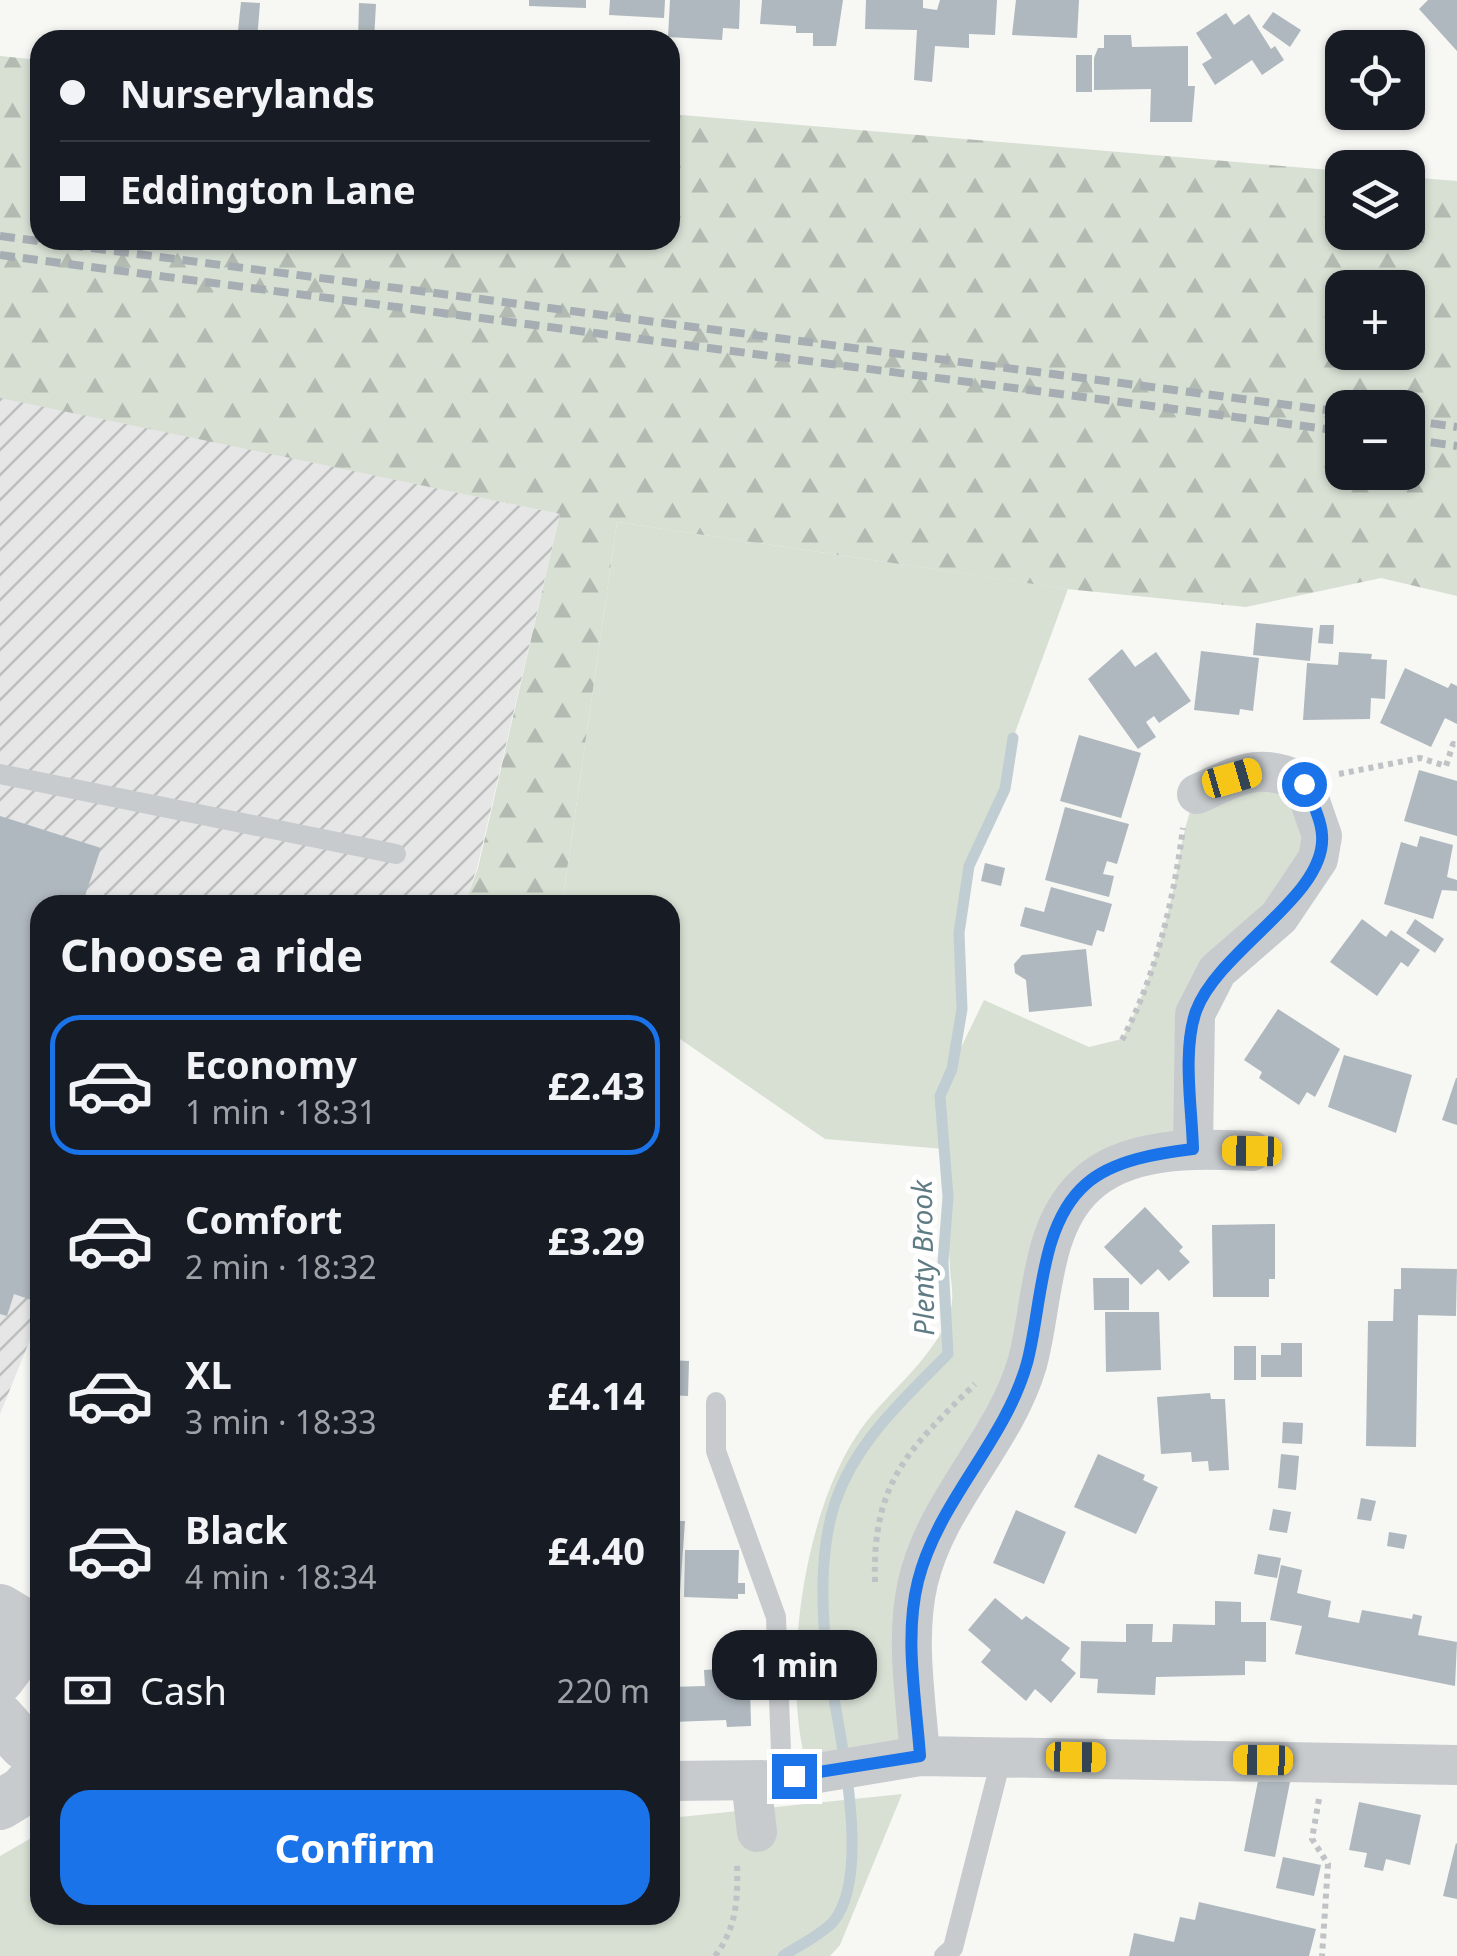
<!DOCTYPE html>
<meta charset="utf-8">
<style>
:root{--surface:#171b24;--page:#242831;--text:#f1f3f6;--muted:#9ea1a6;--line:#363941;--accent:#1a73e8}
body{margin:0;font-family:"Noto Sans",sans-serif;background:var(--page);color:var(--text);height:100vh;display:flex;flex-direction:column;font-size:38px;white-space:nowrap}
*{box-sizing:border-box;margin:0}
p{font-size:32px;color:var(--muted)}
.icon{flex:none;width:55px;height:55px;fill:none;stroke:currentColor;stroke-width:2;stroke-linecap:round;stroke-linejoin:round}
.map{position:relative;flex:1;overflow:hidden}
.drawer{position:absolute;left:30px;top:895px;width:650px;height:1030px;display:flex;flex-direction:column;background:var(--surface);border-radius:30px;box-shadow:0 2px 8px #0004}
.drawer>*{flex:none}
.guide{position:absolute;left:30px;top:30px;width:650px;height:220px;border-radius:30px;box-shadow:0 2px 8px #0004;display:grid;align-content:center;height:220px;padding:0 30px;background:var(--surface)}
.tools{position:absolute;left:1325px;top:30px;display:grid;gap:20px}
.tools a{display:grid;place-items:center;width:100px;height:100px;border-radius:20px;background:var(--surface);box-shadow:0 2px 8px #0004;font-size:50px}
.end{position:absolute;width:45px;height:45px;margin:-22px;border:12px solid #1a73e8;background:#fff;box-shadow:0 0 0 5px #fff}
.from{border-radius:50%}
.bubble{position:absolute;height:70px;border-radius:30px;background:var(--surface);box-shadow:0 2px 8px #0004;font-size:32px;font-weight:700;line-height:70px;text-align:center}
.car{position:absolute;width:30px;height:60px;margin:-30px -15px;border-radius:12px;box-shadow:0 0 8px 2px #0007;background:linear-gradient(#f5c518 24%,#345 0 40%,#f5c518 0 76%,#345 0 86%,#f5c518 0)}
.guide b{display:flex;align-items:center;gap:35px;height:95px;font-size:38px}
.guide b+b{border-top:2px solid var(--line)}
.guide i{width:25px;height:25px;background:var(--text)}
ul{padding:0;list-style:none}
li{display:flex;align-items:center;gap:30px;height:140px;margin:0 20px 15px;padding:0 10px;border:5px solid transparent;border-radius:30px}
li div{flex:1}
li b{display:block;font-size:38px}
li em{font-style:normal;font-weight:700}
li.current{border-color:var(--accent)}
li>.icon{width:90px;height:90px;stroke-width:1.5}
h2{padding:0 30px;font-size:45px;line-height:120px}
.pay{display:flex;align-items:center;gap:25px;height:110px;padding:0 30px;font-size:38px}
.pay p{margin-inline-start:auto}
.cta{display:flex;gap:20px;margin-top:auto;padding:20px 30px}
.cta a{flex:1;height:115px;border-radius:30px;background:var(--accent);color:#fff;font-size:40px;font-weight:700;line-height:115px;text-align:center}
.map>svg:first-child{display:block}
</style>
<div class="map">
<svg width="1457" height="1956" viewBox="0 0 1457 1956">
<defs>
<pattern id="industrial-furrows" width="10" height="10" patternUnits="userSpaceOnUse" patternTransform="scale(2.5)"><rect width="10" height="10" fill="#e5e6e5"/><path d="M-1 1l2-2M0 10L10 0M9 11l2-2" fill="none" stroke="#bdbfbf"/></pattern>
<pattern id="forest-firs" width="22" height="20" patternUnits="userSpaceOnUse" patternTransform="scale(2.5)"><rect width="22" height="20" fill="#d8e0d4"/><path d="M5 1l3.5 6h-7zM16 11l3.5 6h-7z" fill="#b3bab2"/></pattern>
</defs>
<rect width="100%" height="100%" fill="#f7f7f4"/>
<polygon fill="url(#industrial-furrows)" points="0,397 560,514 477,868 464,905 40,905 40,1315 0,1414"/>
<g fill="#d8e0d4">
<path d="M617 522 1068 589 1013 738 1005 789 969 866 959 933 962 1009 953 1064 984 1000 1089 1047 1122 1039C1144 998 1160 946 1171 900 1180 863 1181 829 1197 794L1266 769 1322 836 1217 971 1193 1149 1087 1183 918 1580 920 1756 809 1774C779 1679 803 1510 861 1429 888 1391 939 1355 951 1308 954 1297 951 1281 950 1270 948 1230 946 1189 944 1149L825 1139 670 1032V905H562Z"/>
<polygon points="902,1794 840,1945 830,1956 0,1956 0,1856 40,1833 40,1915 670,1915 670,1818"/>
</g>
<path fill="url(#forest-firs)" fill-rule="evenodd" d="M0 56 40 60V240H670V114L1342 171V232H1408V177L1457 181V596L1381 578 1246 607 1067 589 617 522 562 905H464L478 868 560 514 0 398ZM1342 288H1408V352H1342ZM1342 408H1408V472H1342Z"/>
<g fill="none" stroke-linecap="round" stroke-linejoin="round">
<path stroke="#c0cdd2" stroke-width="11" d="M783 1956C798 1946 821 1935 833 1922 876 1871 834 1716 827 1654 821 1608 820 1548 835 1503 856 1441 904 1399 948 1354L943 1262 948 1197 940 1096 952 1069 962 1009 959 933 969 866 1005 789 1013 738"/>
</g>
<g fill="#afb8be">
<polygon points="529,0 586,0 586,8 529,6"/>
<polygon points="610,0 665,0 664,18 609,15"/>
<polygon points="670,0 740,0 739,29 723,28 722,40 668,37"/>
<polygon points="762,0 843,0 836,46 813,46 813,33 796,33 796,26 760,24"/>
<polygon points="866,0 923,0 923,8 937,10 940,0 997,0 995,35 969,34 969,48 935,46 932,82 914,80 917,30 865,29"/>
<polygon points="1016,0 1079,0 1077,38 1012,35"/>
<polygon points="1428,0 1457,0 1457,51 1419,9"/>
<polygon points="241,2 260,3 257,40 237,40"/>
<polygon points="359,3 376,4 374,40 358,40"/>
<polygon points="1273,12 1301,30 1290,47 1262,27"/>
<polygon points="1226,13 1234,25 1249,14 1271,49 1275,46 1284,60 1262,75 1252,60 1215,85 1202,64 1212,58 1196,33"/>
<polygon points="1104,35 1131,35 1132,47 1188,46 1188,86 1195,86 1192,122 1150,122 1151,89 1094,90 1094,58 1098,48 1104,48"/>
<rect x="1076" y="55" width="16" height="37"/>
<polygon points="1256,623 1313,628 1310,661 1253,655"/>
<polygon points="1320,625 1334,625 1333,644 1318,643"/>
<polygon points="1122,649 1135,667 1156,652 1191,701 1159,723 1154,716 1146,722 1156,737 1138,749 1088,679"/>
<polygon points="1201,651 1259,658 1253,711 1240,709 1239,715 1194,710"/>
<polygon points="1339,652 1372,654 1371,659 1387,660 1385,699 1371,698 1370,719 1303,720 1307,663 1338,665"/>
<polygon points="1405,668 1448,688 1451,683 1457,686 1457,724 1445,718 1431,747 1380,723"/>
<polygon points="1079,735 1141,753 1121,818 1060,801"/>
<polygon points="1419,770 1457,781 1457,836 1404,821"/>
<polygon points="1065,807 1129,824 1117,864 1107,861 1103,874 1114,876 1109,897 1045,880"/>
<polygon points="0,816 101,848 82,905 40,905 40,1036 30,1068 40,1071 40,1303 14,1294 7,1316 0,1314"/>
<polygon points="1420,836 1453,845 1447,877 1457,880 1457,891 1442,890 1433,919 1384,904 1401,842 1417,847"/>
<polygon points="985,863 1005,868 1001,886 981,881"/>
<polygon points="1051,887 1112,904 1104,932 1097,930 1092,946 1020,926 1025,907 1044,912"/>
<polygon points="1362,919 1386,937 1391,930 1420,950 1408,967 1401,962 1377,996 1330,962"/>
<polygon points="1415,919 1444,939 1435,953 1406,933"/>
<polygon points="1086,949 1092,1006 1029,1012 1026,980 1015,973 1014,964 1022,955"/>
<polygon points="1278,1009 1340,1049 1315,1097 1307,1092 1299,1105 1259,1078 1262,1072 1244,1060"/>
<polygon points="1344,1055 1412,1075 1396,1133 1328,1107"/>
<polygon points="1456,1078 1457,1078 1457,1125 1442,1120"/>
<polygon points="1145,1207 1183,1247 1179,1251 1190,1262 1169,1281 1158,1269 1141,1285 1104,1247"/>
<polygon points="1275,1224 1275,1279 1269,1279 1269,1297 1213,1297 1212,1225"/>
<polygon points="1401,1268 1457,1269 1456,1316 1418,1315 1416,1447 1366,1446 1368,1321 1393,1321 1394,1289 1401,1289"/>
<polygon points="1093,1278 1129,1278 1129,1310 1094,1310"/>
<polygon points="1105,1312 1159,1312 1161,1370 1106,1372"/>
<polygon points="1281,1343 1302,1343 1302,1377 1261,1377 1261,1355 1281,1355"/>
<rect x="1234" y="1346" width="22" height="34"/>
<polygon points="670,1360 689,1361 688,1396 670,1395"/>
<polygon points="1210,1393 1211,1399 1225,1399 1229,1470 1209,1471 1208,1461 1192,1462 1191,1452 1161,1454 1157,1397"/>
<polygon points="1283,1422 1303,1423 1302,1444 1282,1443"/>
<polygon points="1098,1454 1145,1475 1143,1480 1158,1487 1136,1534 1074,1507"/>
<polygon points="1281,1454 1299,1456 1296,1490 1278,1488"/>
<polygon points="1361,1498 1376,1501 1371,1521 1357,1519"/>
<polygon points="1273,1509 1291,1512 1287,1533 1269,1530"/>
<polygon points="1016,1510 1066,1532 1044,1584 993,1563"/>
<polygon points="670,1521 685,1521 680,1592 670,1592"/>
<polygon points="1389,1532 1407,1535 1404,1549 1387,1546"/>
<polygon points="685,1550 739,1550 738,1583 745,1583 745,1594 738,1594 738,1599 684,1597"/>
<polygon points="1258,1554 1281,1558 1277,1578 1254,1574"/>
<polygon points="1281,1565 1302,1570 1297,1593 1331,1601 1328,1617 1359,1623 1362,1610 1412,1619 1413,1614 1422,1616 1418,1635 1457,1642 1455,1686 1295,1654 1302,1626 1270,1620"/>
<polygon points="995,1598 1022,1620 1026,1616 1070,1648 1061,1660 1076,1673 1051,1703 1035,1689 1026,1701 981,1662 991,1650 968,1630"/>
<polygon points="1215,1601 1241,1602 1241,1622 1266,1622 1266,1662 1245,1661 1245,1675 1156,1677 1155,1695 1097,1693 1098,1679 1080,1678 1081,1641 1126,1642 1126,1624 1153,1624 1152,1642 1172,1642 1173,1624 1215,1625"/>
<polygon points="749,1644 751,1726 727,1727 726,1720 672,1722 671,1687 705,1686 704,1670 720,1669 719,1651 725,1645"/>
<polygon points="1260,1771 1291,1777 1275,1857 1244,1851"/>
<polygon points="1359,1802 1421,1815 1410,1865 1386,1859 1383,1871 1364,1867 1367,1853 1349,1850"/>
<polygon points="1456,1843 1457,1844 1457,1899 1443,1896"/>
<polygon points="1283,1857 1321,1865 1314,1896 1276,1888"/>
<polygon points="1199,1902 1316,1929 1309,1956 1129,1956 1134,1933 1174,1942 1180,1917 1195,1920"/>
</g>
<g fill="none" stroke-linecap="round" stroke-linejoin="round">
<g stroke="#c0c3c5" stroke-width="6" stroke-dasharray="5 5" stroke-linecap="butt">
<polyline points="1339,774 1420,758 1446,766 1453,744 1457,745"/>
<path d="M1122 1040C1156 976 1174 899 1183 828"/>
<path d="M875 1582C872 1482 909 1449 975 1384"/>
<polyline points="1319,1799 1312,1839 1328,1864 1322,1956"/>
<path d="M715 1956C737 1927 738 1899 737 1863"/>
</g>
<g stroke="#c7cbce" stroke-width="20">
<polyline points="0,774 396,854"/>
<polyline points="716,1402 716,1451 776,1617 782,1779"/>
<polyline points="944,1956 953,1948 1002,1756"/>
</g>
<g stroke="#c7cbce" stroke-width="40">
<path d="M1193 1149 1195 1014 1217 971 1279 917 1318 859 1322 836 1304 784C1261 760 1239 775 1197 794"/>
<path d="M920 1756C916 1699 905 1638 918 1582 937 1501 1004 1442 1027 1364 1043 1307 1039 1229 1085 1186 1127 1145 1199 1149 1252 1151"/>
<polyline points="670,1781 776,1780 920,1756 1457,1765"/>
<polyline points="751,1781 757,1832"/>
</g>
<g stroke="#c7cbce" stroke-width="50">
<polyline points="0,1609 40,1633"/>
<polyline points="0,1678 20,1651 40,1643"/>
<polyline points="0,1718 24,1745 40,1748"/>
<polyline points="0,1805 23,1791 40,1772"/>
</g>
<g stroke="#a6adb3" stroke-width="8" stroke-dasharray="15 8" stroke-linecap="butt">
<polyline points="0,236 1342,412"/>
<polyline points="0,255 1342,431"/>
<polyline points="1408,420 1457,427"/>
<polyline points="1408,439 1457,446"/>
</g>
</g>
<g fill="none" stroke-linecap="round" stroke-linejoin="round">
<path stroke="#1a73e8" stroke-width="12" d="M794 1776 920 1756C916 1699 904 1637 918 1581 938 1501 1005 1442 1027 1363 1042 1307 1039 1225 1086 1184 1113 1160 1159 1153 1193 1149 1192 1108 1182 1051 1196 1011 1219 949 1327 896 1322 835 1321 818 1311 800 1304 784"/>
</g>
<g text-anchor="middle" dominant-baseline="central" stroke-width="10" stroke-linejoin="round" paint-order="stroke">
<g font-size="28" font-style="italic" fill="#5f7b84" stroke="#fff">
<text transform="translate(922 1258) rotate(-91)">Plenty Brook</text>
</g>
</g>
</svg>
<div class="tools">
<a><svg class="icon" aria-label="locate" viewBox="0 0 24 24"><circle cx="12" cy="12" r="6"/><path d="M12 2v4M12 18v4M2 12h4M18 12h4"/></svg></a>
<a><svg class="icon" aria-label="layers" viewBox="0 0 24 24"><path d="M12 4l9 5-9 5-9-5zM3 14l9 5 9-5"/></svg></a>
<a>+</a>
<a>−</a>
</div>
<i class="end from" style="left:1304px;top:784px"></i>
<i class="end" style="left:794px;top:1776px"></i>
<div class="bubble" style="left:712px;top:1630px;width:165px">1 min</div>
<i class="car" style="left:1232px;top:778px;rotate:74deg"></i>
<i class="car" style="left:1252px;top:1151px;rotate:271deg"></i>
<i class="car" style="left:1076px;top:1757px;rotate:91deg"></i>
<i class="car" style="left:1263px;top:1760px;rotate:271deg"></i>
<div class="guide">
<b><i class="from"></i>Nurserylands</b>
<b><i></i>Eddington Lane</b>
</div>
<section class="drawer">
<h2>Choose a ride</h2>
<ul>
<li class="current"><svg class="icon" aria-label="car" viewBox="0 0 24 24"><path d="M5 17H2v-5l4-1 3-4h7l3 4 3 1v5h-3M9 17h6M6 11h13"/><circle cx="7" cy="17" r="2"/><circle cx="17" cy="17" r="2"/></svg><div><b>Economy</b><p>1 min · 18:31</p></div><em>£2.43</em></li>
<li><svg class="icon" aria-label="car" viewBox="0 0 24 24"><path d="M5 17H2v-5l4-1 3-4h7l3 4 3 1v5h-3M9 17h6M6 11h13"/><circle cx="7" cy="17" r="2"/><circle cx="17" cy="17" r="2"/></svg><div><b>Comfort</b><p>2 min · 18:32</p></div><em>£3.29</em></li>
<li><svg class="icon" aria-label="car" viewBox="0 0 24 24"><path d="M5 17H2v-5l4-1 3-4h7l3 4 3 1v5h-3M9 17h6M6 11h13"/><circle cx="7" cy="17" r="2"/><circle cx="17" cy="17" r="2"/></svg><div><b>XL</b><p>3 min · 18:33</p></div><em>£4.14</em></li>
<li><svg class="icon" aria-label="car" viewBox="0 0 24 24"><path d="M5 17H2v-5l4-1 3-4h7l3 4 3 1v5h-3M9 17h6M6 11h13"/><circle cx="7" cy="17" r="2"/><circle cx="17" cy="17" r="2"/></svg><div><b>Black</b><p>4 min · 18:34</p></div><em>£4.40</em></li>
</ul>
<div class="pay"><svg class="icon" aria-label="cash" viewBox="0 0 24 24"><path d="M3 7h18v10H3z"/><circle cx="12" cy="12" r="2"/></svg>Cash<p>220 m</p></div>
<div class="cta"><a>Confirm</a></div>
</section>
</div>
